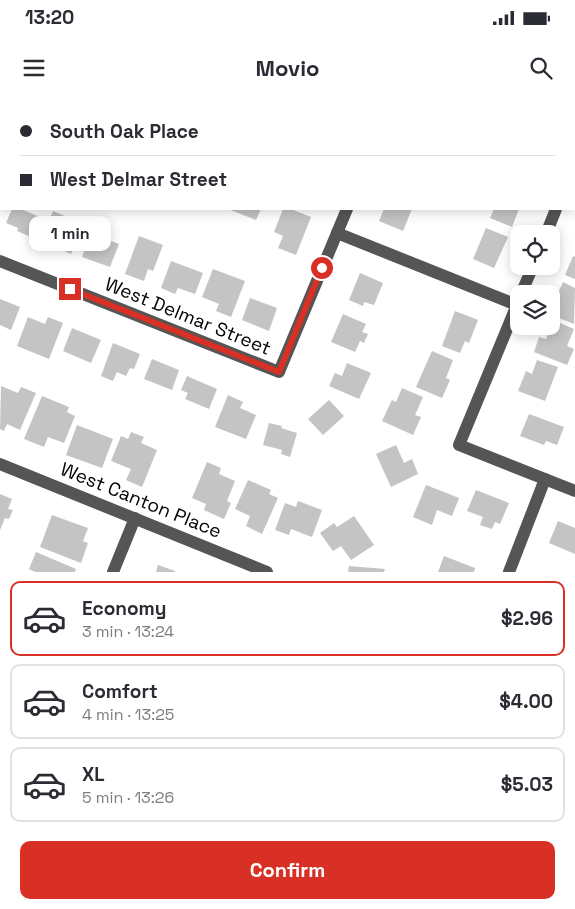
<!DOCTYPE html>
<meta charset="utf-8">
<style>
:root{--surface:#fff;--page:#f7f7f7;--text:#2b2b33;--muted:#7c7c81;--line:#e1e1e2;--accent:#d93025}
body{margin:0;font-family:"Space Grotesk",sans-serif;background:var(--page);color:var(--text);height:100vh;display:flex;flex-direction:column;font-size:19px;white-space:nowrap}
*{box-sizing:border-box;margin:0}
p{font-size:16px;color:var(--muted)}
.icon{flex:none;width:28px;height:28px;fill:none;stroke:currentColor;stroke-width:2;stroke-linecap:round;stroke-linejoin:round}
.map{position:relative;height:472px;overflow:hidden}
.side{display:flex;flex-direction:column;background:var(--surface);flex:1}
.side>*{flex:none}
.guide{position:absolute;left:0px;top:0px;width:575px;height:110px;box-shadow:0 2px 12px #0003;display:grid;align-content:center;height:110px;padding:0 20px;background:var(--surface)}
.fabs{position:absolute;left:510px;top:125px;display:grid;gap:10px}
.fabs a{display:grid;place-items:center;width:50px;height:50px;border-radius:10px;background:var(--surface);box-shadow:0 2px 12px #0003;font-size:25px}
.end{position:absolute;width:22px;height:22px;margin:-11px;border:6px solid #d93025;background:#fff;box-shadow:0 0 0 2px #fff}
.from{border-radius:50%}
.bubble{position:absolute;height:35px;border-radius:10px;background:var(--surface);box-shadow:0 2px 12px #0003;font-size:16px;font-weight:800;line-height:35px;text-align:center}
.guide b{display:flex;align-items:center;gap:18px;height:48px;font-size:19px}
.guide b+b{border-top:1px solid var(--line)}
.guide i{width:12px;height:12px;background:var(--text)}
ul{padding:9px 0 0;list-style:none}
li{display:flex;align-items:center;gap:15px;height:75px;margin:0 10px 8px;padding:0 10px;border:2px solid var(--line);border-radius:10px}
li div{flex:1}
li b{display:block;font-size:19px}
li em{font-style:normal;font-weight:800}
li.current{border-color:var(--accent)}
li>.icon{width:45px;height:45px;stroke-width:1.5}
.primary-button{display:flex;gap:10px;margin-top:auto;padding:10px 20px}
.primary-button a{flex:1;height:58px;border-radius:10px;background:var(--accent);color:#fff;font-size:20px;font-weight:800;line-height:58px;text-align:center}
.status{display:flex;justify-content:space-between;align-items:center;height:35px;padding:0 25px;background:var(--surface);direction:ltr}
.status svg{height:14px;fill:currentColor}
header{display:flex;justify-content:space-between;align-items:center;height:65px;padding:0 20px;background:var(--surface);font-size:22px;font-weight:800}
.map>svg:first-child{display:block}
</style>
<div class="status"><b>13:20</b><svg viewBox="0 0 49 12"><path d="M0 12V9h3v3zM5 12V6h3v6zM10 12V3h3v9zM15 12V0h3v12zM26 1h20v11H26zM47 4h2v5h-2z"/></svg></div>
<header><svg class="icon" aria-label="menu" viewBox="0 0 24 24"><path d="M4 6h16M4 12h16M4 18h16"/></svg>Movio<svg class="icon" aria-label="search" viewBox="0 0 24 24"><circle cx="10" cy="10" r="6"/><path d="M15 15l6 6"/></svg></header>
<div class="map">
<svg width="575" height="472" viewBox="0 0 575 472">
<rect width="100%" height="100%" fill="#fff"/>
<g fill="#c4c4c4">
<polygon points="12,109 21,109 40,117 31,137 17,131 18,128 6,123"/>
<polygon points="228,109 261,109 256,120"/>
<polygon points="283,109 291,109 311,117 296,155 278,148 283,136 274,132"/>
<polygon points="384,109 412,109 403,131 379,121"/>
<polygon points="494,109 519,109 512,127 490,118"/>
<polygon points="53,111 84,124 71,154 55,147 58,140 43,134"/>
<polygon points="486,128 508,137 494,168 473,159"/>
<polygon points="91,133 119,144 110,167 82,157"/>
<polygon points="139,136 163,145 153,171 148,169 144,181 125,174"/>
<polygon points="573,156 575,157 575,179 565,175"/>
<polygon points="171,161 203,173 195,194 178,188 175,194 161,188"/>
<polygon points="213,169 245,181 231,217 216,211 219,204 202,197"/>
<polygon points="360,173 383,183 374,205 364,202 363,206 349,200"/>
<polygon points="563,182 575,188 574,224 551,215 551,208"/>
<polygon points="250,198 277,208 269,231 242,220"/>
<polygon points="0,199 20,207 11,230 0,225"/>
<polygon points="455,211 478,220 469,243 465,241 460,253 442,246"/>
<polygon points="343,214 366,224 362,232 368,234 364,243 360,241 355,252 331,242"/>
<polygon points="28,217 45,224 48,217 63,223 49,259 17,246"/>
<polygon points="553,220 574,229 567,246 574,249 567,265 534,252 539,237 546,239"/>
<polygon points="72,228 101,240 91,263 63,251"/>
<polygon points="113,243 140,254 134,269 130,268 126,276 117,272 113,281 101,276"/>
<polygon points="432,251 453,260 446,278 450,280 442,298 416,287"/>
<polygon points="152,259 179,270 172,290 144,279"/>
<polygon points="537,260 558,267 545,301 518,291 526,271 532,274"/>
<polygon points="347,263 371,273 359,299 329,286 335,273 342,276"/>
<polygon points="187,276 217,289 209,309 185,299 188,293 181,290"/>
<polygon points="1,286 18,293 21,287 36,293 20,330 7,324 4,331 0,329"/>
<polygon points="402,288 423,297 415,315 421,317 413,335 382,321 392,300 396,302"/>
<polygon points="228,295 243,302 240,308 256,315 246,339 215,327"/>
<polygon points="42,296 69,307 67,312 75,316 64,343 48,337 44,347 24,339"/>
<polygon points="329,300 344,316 323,335 308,319"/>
<polygon points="529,314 564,327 557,345 546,341 544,345 520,336"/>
<polygon points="269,323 282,326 281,328 297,333 290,357 281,354 282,350 263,345"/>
<polygon points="77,325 113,339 102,368 66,355"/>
<polygon points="131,332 144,337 141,343 157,350 142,387 126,380 131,369 111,361 121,336 128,339"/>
<polygon points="396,345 404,363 412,359 418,374 391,387 376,354"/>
<polygon points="207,362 221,368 219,374 235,381 227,401 231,403 224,419 204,410 206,404 192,398"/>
<polygon points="248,380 271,390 269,394 278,398 262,434 246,426 250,416 235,409"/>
<polygon points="426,385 459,398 452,416 437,410 432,425 413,417"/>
<polygon points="476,390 509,403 500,424 495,422 492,429 480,425 483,417 467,411"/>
<polygon points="0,394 12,399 8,409 13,410 9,419 5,418 0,430"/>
<polygon points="298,401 322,410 312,437 291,429 289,435 275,430 285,403 296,407"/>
<polygon points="52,415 88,428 83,441 88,443 81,463 40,447"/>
<polygon points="354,416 374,445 351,460 341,446 333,451 320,433 334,423 337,427"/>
<polygon points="558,421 575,428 575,454 549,443"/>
<polygon points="36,452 76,469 75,472 35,472 29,469"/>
<polygon points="444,456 475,468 474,472 438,472"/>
<polygon points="158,465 175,471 175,472 156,472"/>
<polygon points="349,466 385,469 384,472 348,472"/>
</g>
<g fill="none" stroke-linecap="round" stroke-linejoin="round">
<g stroke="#555" stroke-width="12">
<polyline points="123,0 126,1"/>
<polyline points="390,1 390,0"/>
<polyline points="574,66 575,63"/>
<polyline points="337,133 517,205"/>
<polyline points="546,134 556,109"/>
<polyline points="0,161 279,272 347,109"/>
<polyline points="521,194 533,166"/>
<polyline points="519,200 459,345 575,391"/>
<polyline points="0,364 267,472"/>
<polyline points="113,472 135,418"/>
<polyline points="509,472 545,379"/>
</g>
</g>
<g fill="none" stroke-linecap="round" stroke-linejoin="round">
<polyline stroke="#d93025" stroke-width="6" points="70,189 279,272 322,168"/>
</g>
<g text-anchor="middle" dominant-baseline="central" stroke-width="4" stroke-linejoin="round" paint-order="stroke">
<g font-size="19" fill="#000" stroke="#fff">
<text transform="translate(188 216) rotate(22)">West Delmar Street</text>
<text transform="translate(141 400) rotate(22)">West Canton Place</text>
</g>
</g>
</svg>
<div class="fabs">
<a><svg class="icon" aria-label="locate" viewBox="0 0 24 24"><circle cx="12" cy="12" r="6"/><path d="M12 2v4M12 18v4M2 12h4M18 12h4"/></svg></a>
<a><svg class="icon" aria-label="layers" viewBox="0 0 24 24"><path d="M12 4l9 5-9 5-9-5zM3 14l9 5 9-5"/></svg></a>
</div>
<i class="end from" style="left:322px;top:168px"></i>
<i class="end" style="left:70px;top:189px"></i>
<div class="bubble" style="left:29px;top:116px;width:82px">1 min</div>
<div class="guide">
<b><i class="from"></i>South Oak Place</b>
<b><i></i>West Delmar Street</b>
</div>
</div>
<section class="side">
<ul>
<li class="current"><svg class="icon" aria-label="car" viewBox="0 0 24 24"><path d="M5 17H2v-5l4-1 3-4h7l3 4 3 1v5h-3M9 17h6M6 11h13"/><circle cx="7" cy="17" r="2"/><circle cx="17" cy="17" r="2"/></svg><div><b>Economy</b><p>3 min · 13:24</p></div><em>$2.96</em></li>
<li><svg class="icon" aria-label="car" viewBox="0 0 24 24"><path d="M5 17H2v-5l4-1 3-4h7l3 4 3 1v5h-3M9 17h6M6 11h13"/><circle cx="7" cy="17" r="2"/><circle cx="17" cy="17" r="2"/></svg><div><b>Comfort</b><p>4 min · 13:25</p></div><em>$4.00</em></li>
<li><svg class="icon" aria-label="car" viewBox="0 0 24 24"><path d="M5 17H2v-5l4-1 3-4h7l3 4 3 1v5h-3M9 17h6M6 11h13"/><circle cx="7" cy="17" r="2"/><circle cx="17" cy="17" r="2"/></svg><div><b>XL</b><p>5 min · 13:26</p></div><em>$5.03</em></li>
</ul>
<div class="primary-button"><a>Confirm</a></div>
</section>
